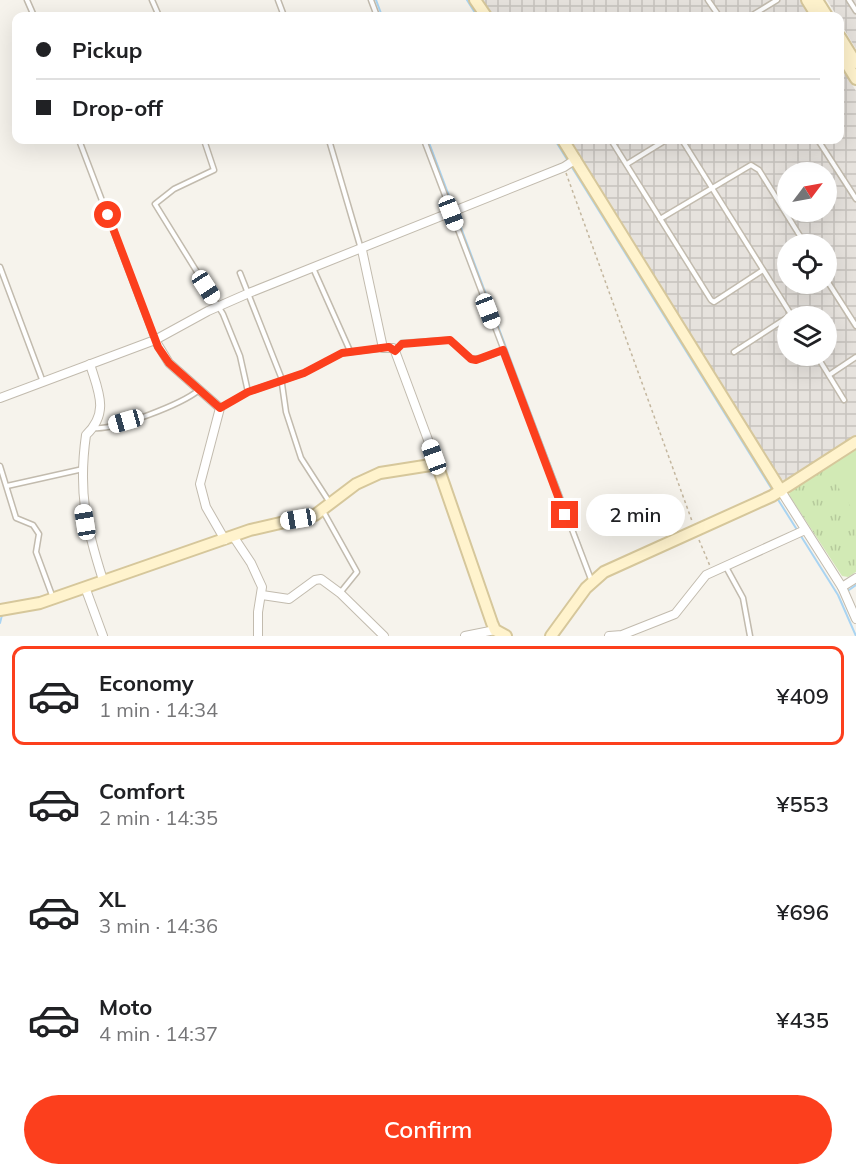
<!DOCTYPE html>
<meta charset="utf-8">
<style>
:root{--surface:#fff;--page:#f6f6f6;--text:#202124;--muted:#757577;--line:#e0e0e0;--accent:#fc3f1d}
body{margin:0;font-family:Mulish,sans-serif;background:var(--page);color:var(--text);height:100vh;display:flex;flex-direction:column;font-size:22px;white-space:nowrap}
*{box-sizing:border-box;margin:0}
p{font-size:20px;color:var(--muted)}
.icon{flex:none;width:33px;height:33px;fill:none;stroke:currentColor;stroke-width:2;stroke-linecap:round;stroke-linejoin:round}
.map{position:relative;height:636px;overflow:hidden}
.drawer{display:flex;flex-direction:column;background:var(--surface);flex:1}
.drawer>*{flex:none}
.top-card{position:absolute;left:12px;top:12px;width:832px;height:132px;border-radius:12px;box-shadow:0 6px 24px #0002;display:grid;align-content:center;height:132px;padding:0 24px;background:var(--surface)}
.needle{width:39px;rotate:58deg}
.fabs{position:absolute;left:777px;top:162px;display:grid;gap:12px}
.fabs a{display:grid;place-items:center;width:60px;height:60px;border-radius:50%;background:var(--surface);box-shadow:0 6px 24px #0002;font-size:30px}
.end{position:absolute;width:27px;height:27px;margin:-14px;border:8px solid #fc3f1d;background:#fff;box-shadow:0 0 0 3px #fff}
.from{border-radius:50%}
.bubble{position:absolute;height:42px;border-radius:21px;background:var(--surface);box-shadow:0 6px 24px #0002;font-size:20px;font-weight:600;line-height:42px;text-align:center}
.car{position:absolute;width:18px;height:36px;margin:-18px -9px;border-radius:8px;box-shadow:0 0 4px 2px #0007;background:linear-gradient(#fff 24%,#345 0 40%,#fff 0 76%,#345 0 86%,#fff 0)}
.top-card b{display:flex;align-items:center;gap:21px;height:57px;font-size:22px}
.top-card b+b{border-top:2px solid var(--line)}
.top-card i{width:15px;height:15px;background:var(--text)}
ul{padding:10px 0 0;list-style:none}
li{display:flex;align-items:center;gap:18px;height:99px;margin:0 12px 9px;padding:0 12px;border:3px solid transparent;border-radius:12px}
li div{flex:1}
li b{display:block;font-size:22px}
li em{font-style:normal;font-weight:600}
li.on{border-color:var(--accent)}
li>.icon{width:54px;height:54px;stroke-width:1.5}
.cta{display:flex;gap:12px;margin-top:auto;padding:12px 24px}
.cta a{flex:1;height:69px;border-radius:36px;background:var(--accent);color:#fff;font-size:24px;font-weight:600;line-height:69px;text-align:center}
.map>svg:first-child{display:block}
</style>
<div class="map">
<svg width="856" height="636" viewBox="0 0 856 636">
<defs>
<pattern id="industrial-grid" width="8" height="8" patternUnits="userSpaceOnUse" patternTransform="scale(1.5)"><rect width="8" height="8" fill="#e6e2dd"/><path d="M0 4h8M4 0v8" fill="none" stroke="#c7c3be"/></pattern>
<pattern id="park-tufts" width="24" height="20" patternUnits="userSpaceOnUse" patternTransform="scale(1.5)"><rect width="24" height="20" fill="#d2eab5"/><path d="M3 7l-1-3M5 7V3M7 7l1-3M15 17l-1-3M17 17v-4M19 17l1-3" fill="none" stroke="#b6ca9c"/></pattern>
</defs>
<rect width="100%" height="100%" fill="#f6f3ec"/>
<g fill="url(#industrial-grid)" fill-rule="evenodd">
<polygon points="482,0 801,0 811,16 492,16"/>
<polygon points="827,0 856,0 856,49 840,22 840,16 837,16"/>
<path d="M840 65 856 91V436L787 481 780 479 568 140H840ZM788 172H826V212H788ZM788 244H826V284H788ZM788 316H826V356H788Z"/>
</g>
<polygon fill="url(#park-tufts)" points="856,446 856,572 848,577 842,576 789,495 791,490"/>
<polygon fill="#d2eab5" points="856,453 856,515 828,471"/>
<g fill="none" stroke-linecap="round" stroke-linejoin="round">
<g stroke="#a9d4f2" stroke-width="2">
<polyline points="376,0 382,16"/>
<polyline points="467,0 477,16"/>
<polyline points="428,140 581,547"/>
<polyline points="555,140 773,491"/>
<polyline points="777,498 838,595 856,636"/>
<polyline points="849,590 856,585"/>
<polyline points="0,623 2,615"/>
</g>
<g stroke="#c2bbae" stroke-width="7">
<g id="lane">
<polyline points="27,0 34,16"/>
<polyline points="152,0 159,16"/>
<polyline points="278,0 284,16"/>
<polyline points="371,0 377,16"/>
<polyline points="708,0 719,16"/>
<polyline points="849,0 856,11"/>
<polyline points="751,16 777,0"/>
<polyline points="79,140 155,340"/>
<polyline points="204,140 214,170 174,189 155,204 223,314 240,356 248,392"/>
<polyline points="329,140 361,249"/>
<polyline points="424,140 592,582"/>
<polyline points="611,140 711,300 714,302 763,270"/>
<polyline points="682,140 792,316"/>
<polyline points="818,140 856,199"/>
<polyline points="627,164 666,140"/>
<polyline points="660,219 751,165 759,170 805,244"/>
<polyline points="0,267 43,382"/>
<polyline points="313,268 350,351"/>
<polyline points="240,273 281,377 286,412 301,458 330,503"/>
<polyline points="826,279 856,326"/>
<polyline points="396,350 402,343 450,340 471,359 483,358 503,350"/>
<polyline points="734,352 788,317"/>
<polyline points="817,356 844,400"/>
<polyline points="829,375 856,357"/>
<polyline points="220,408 248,392 304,373 342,353 383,348"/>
<path d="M94 428C116 430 182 404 199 390"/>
<polyline points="0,466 16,518 33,525 39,534 36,552 53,598"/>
<polyline points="7,486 83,469"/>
<polyline points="323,511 357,572 340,593"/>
<polyline points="726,567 743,598 750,636"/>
</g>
</g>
<g stroke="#c2bbae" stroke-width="10">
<g id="street">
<polyline points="362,250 383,348 393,348 395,351 437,464"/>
<polyline points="155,340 169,363 220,408 200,484 206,507 225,540"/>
<path d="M90 364C98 391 110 412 86 435 78 492 86 527 103 580"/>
<polyline points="0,398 155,340 208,311 249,293 564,167 576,159"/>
<polyline points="781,491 842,587 856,619"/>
<polyline points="233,536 251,563 262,587 258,612 258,636"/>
<polyline points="85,587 103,636"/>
<polyline points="842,587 856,578"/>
<polyline points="262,595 289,599 315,580 321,579 340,593 384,636"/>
<polyline points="465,636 495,630"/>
<polyline points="609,636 622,635 675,614 706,575 805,530"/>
</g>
</g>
<g stroke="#d6c79b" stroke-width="14">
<g id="secondary">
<polyline points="475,0 486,16"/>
<polyline points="807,0 817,16"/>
<polyline points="817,0 827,16"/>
<polyline points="840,37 856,63"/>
<polyline points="840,53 856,79"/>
<polyline points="563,140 781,491"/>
<polyline points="0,610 40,603 250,530 315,515 356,484 380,473 437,464 492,623 495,630 506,636"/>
<polyline points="551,636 586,588 604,572 772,496 856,442"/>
</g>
</g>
<g stroke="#c4b79f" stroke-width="1.5" stroke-dasharray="3 3" stroke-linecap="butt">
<polyline points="566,173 692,521"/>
<polyline points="699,540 710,566"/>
</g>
<use href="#lane" stroke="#fff" stroke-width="4"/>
<use href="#street" stroke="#fff" stroke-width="8"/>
<use href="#secondary" stroke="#fff3cd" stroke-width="10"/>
</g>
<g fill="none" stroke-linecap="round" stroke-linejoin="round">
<polyline stroke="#fc3f1d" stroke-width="8" points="108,215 158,347 169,363 220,408 248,392 304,373 342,353 389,347 395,351 402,344 450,340 471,359 476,360 503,350 565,515"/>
</g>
</svg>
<div class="fabs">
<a><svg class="needle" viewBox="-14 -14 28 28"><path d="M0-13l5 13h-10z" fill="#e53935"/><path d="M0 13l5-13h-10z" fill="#757577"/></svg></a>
<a><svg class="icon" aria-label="locate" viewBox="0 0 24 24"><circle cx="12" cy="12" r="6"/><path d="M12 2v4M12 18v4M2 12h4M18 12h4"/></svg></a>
<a><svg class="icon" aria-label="layers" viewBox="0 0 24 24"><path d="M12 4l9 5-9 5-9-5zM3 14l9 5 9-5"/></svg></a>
</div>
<i class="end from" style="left:108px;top:215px"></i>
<i class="end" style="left:565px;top:515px"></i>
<div class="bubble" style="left:586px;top:494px;width:99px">2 min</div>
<i class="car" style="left:451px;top:213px;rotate:159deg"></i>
<i class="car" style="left:206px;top:287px;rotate:147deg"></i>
<i class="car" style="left:488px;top:311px;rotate:159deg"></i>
<i class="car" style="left:126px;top:421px;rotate:254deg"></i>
<i class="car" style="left:434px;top:457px;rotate:340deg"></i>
<i class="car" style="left:298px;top:519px;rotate:260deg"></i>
<i class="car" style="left:85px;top:522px;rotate:351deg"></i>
<div class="top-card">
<b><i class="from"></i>Pickup</b>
<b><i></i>Drop-off</b>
</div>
</div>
<section class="drawer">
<ul>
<li class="on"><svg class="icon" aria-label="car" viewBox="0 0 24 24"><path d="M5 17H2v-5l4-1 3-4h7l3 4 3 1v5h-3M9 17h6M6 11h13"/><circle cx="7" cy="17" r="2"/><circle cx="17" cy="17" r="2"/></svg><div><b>Economy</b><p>1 min · 14:34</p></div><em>¥409</em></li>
<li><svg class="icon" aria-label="car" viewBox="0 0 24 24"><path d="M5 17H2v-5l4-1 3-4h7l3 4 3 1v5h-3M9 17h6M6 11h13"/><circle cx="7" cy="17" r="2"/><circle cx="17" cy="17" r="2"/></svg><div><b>Comfort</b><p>2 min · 14:35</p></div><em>¥553</em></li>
<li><svg class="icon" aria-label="car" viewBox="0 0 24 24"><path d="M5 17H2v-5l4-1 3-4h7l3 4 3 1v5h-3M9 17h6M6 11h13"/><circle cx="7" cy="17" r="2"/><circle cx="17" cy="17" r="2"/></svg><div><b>XL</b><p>3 min · 14:36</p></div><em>¥696</em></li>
<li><svg class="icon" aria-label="car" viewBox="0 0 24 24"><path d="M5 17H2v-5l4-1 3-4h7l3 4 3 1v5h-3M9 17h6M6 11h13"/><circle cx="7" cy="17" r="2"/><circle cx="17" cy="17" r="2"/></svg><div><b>Moto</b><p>4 min · 14:37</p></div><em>¥435</em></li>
</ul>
<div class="cta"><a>Confirm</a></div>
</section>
